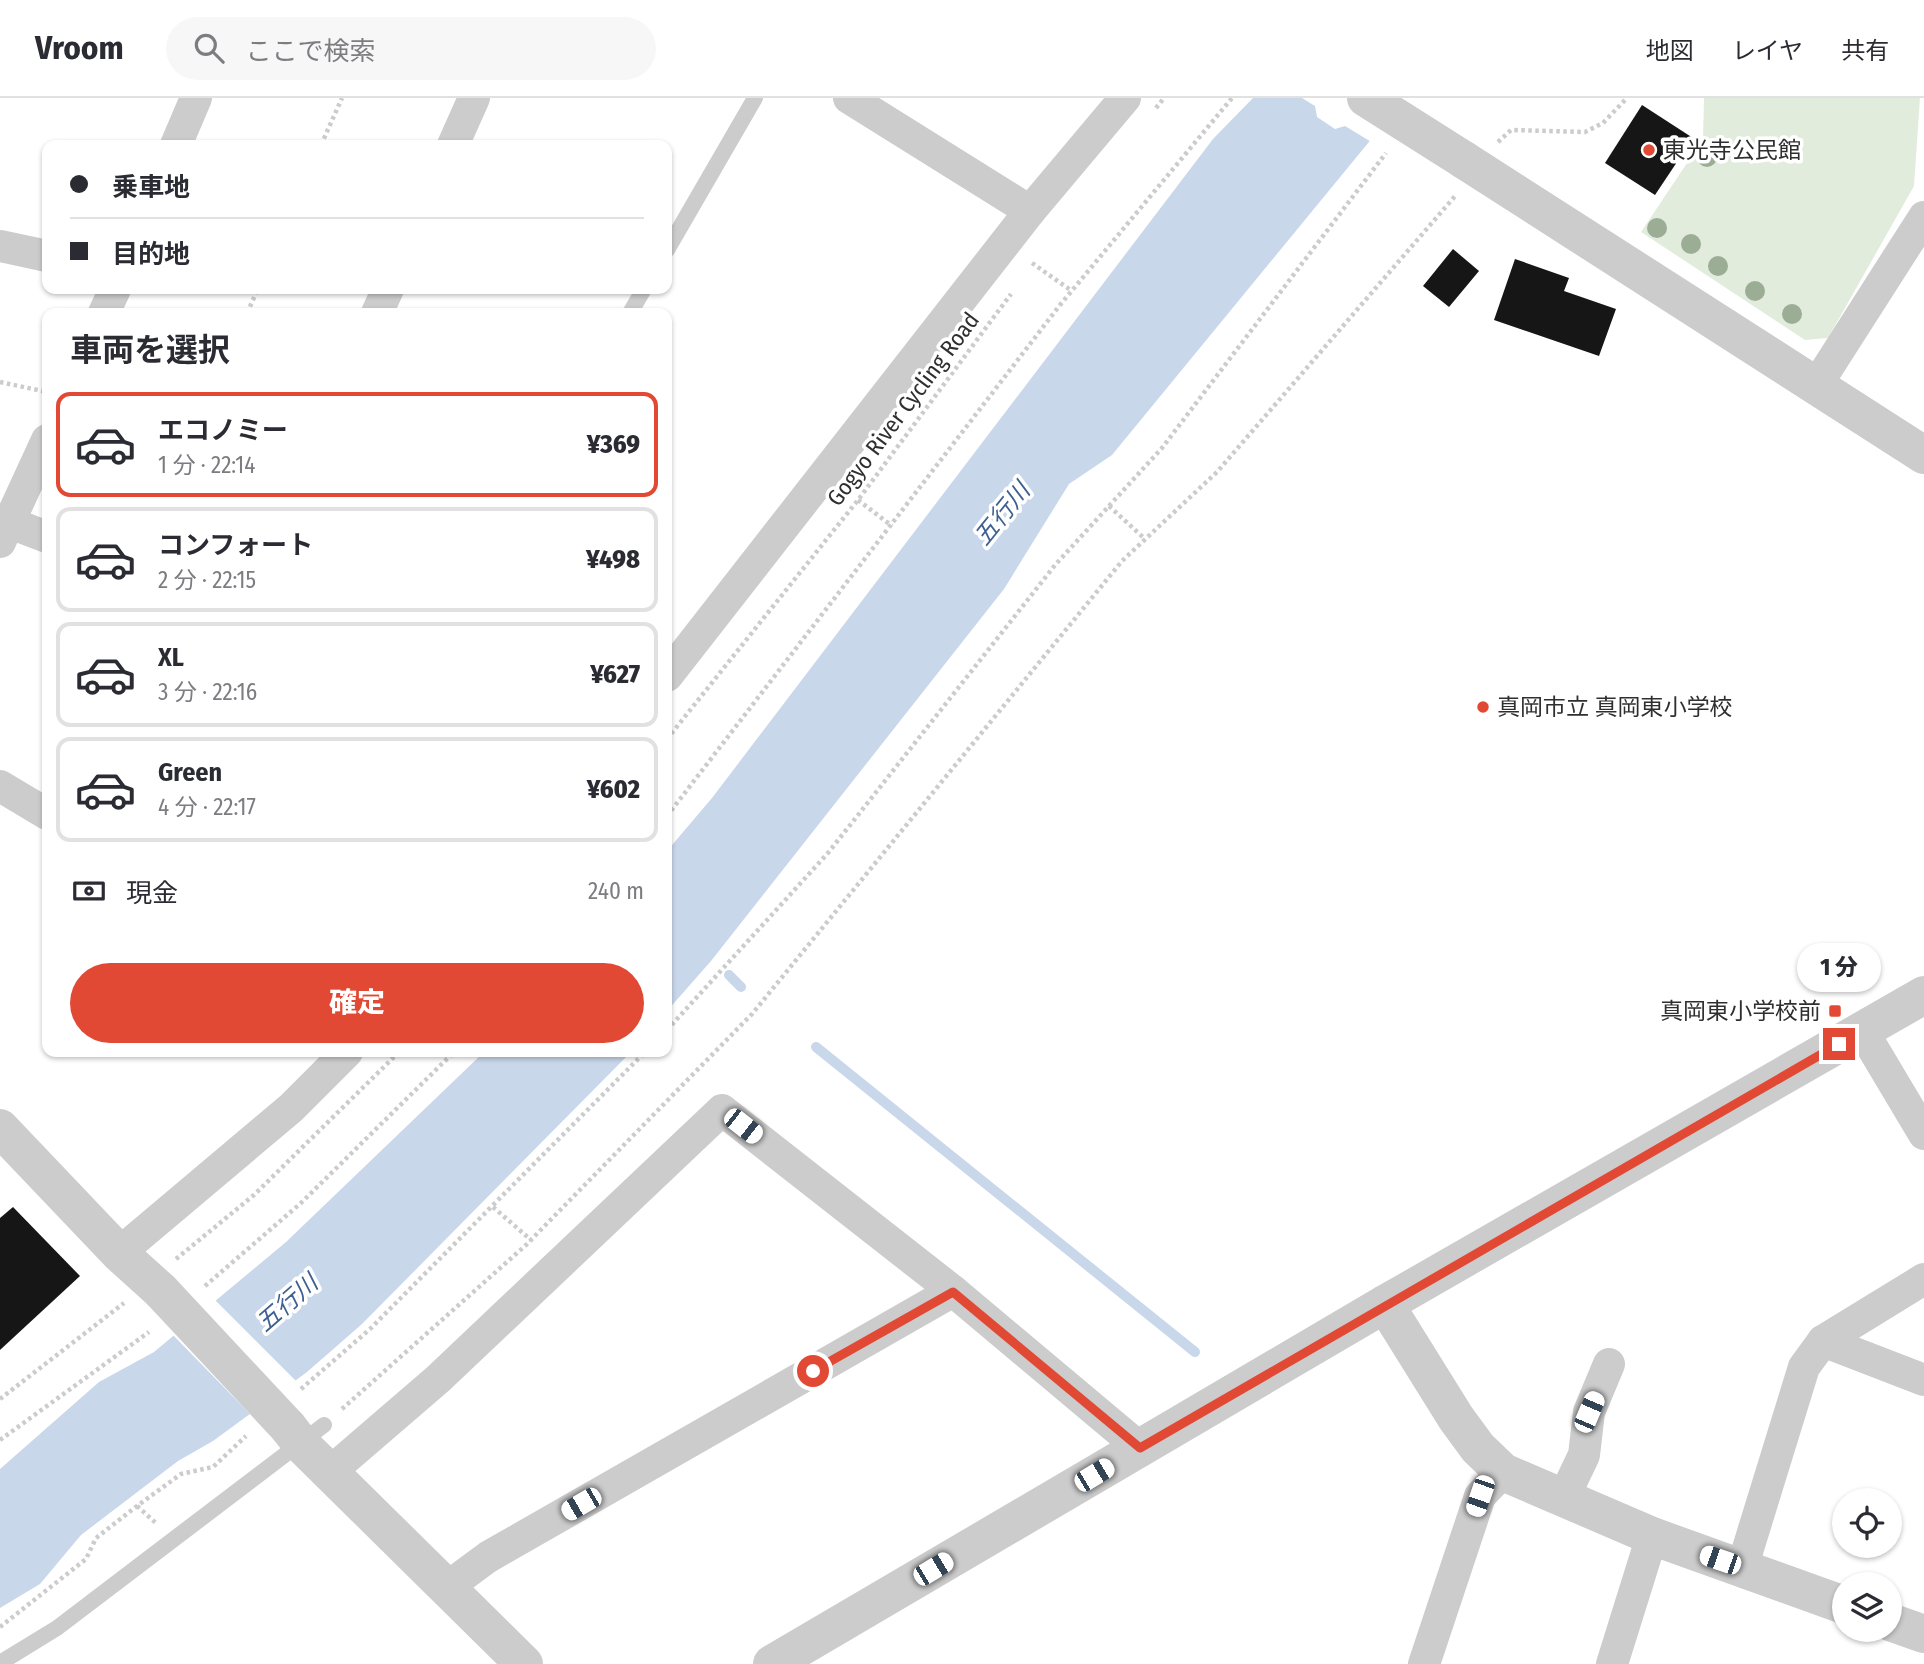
<!DOCTYPE html>
<html lang="ja">
<meta charset="utf-8">
<style>
:root{--surface:#fff;--page:#f7f7f7;--text:#2b2b33;--muted:#7c7c81;--line:#e1e1e2;--accent:#e24934}
body{margin:0;font-family:"Fira Sans Condensed","Noto Sans JP",sans-serif;background:var(--page);color:var(--text);height:100vh;display:flex;flex-direction:column;font-size:26px;white-space:nowrap}
*{box-sizing:border-box;margin:0}
p{font-size:23px;color:var(--muted)}
.icon{flex:none;width:38px;height:38px;fill:none;stroke:currentColor;stroke-width:2;stroke-linecap:round;stroke-linejoin:round}
.map{position:relative;flex:1;overflow:hidden}
.panel{position:absolute;left:42px;top:210px;width:630px;height:749px;display:flex;flex-direction:column;background:var(--surface);border-radius:14px;box-shadow:0 2px 5px #0004}
.panel>*{flex:none}
.banner{position:absolute;left:42px;top:42px;width:630px;height:154px;border-radius:14px;box-shadow:0 2px 5px #0004;display:grid;align-content:center;height:154px;padding:0 28px;background:var(--surface)}
.fabs{position:absolute;left:1832px;top:1390px;display:grid;gap:14px}
.fabs a{display:grid;place-items:center;width:70px;height:70px;border-radius:50%;background:var(--surface);box-shadow:0 2px 5px #0004;font-size:35px}
.end{position:absolute;width:32px;height:32px;margin:-16px;border:9px solid #e24934;background:#fff;box-shadow:0 0 0 4px #fff}
.from{border-radius:50%}
.bubble{position:absolute;height:49px;border-radius:24px;background:var(--surface);box-shadow:0 2px 5px #0004;font-size:23px;font-weight:800;line-height:49px;text-align:center}
.car{position:absolute;width:21px;height:42px;margin:-21px -10px;border-radius:9px;box-shadow:0 0 5px 2px #0007;background:linear-gradient(#fff 24%,#345 0 40%,#fff 0 76%,#345 0 86%,#fff 0)}
.banner b{display:flex;align-items:center;gap:24px;height:66px;font-size:26px}
.banner b+b{border-top:2px solid var(--line)}
.banner i{width:18px;height:18px;background:var(--text)}
ul{padding:0;list-style:none}
li{display:flex;align-items:center;gap:21px;height:105px;margin:0 14px 10px;padding:0 14px;border:4px solid var(--line);border-radius:14px}
li div{flex:1}
li b{display:block;font-size:26px}
li em{font-style:normal;font-weight:800}
li.selected{border-color:var(--accent)}
li>.icon{width:63px;height:63px;stroke-width:1.5}
h2{padding:0 28px;font-size:32px;line-height:84px}
.pay{display:flex;align-items:center;gap:18px;height:77px;padding:0 28px;font-size:26px}
.pay p{margin-inline-start:auto}
.button{display:flex;gap:14px;margin-top:auto;padding:14px 28px}
.button a{flex:1;height:80px;border-radius:42px;background:var(--accent);color:#fff;font-size:28px;font-weight:800;line-height:80px;text-align:center}
header{display:flex;align-items:center;gap:42px;box-sizing:border-box;height:98px;padding:0 35px;background:var(--surface);border-bottom:2px solid var(--line)}
header strong{font-size:33px}
nav{display:flex;gap:38px;margin-inline-start:auto;font-size:24px}
.search{width:490px;height:63px;background:var(--page);display:flex;align-items:center;gap:18px;box-sizing:border-box;padding:0 24px;border-radius:38px;color:var(--muted);font-size:26px}
.map>svg:first-child{display:block}
</style>
<header>
<strong>Vroom</strong>
<div class="search"><svg class="icon" aria-label="search" viewBox="0 0 24 24"><circle cx="10" cy="10" r="6"/><path d="M15 15l6 6"/></svg>ここで検索</div>
<nav><a>地図</a><a>レイヤ</a><a>共有</a></nav>
</header>
<div class="map">
<svg width="1924" height="1566" viewBox="0 0 1924 1566">
<rect width="100%" height="100%" fill="#fff"/>
<polygon fill="#e2ecdd" points="1704,0 1920,0 1914,88 1828,240 1805,242 1641,134 1703,41"/>
<g fill="#c9d7eb">
<polygon points="1253,0 1405,0 1112,357 1069,386 1004,491 711,863 667,913 667,753 712,700 1213,41"/>
<polygon points="484,954 631,954 362,1226 307,1274 213,1343 178,1363 81,1437 40,1486 0,1510 0,1371 99,1284 154,1254 286,1144"/>
</g>
<g fill="#fff">
<polygon points="1302,0 1408,0 1373,45 1345,28 1335,31 1317,19 1315,8"/>
<polygon points="213,1200 298,1285 252,1318 171,1235"/>
</g>
<g fill="none" stroke-linecap="round" stroke-linejoin="round">
<g stroke="#c9d7eb" stroke-width="10">
<polyline points="729,877 741,889"/>
<polyline points="816,949 1195,1254"/>
</g>
</g>
<g fill="#161616">
<polygon points="1642,7 1693,40 1655,97 1605,65"/>
<polygon points="1453,151 1479,173 1449,209 1423,188"/>
<polygon points="1515,161 1569,180 1564,193 1616,211 1599,258 1494,222"/>
<polygon points="13,1109 80,1178 0,1252 0,1120"/>
</g>
<g fill="none" stroke-linecap="round" stroke-linejoin="round">
<g stroke="#ccc" stroke-width="4.5" stroke-dasharray="3.5 3.5" stroke-linecap="butt">
<polyline points="1156,10 1164,0"/>
<polyline points="1498,44 1511,32 1585,34 1603,25 1627,0"/>
<polyline points="321,47 342,0"/>
<polyline points="1032,165 1072,193"/>
<polyline points="247,215 258,191"/>
<polyline points="0,284 47,294"/>
<polyline points="858,402 892,428"/>
<polyline points="1109,408 1145,441"/>
<polyline points="667,641 858,402 1011,196"/>
<polyline points="667,718 1060,207 1232,0"/>
<polyline points="667,932 828,755 1056,466 1162,350 1386,55"/>
<polyline points="493,1109 531,1142"/>
<polyline points="176,1161 254,1097 399,954"/>
<polyline points="205,1188 301,1105 454,954"/>
<polyline points="301,1291 370,1231 645,954"/>
<polyline points="0,1301 124,1205"/>
<polyline points="342,1311 526,1147 752,916 1122,463 1217,374 1456,97"/>
<polyline points="0,1342 149,1234"/>
<polyline points="137,1408 157,1426"/>
<polyline points="0,1529 86,1461 96,1440 137,1408 181,1376 213,1369 246,1338"/>
</g>
<g stroke="#ccc" stroke-width="16">
<polyline points="667,152 755,0"/>
<polyline points="630,215 644,191"/>
<polyline points="0,1565 57,1530 324,1327"/>
</g>
<g stroke="#ccc" stroke-width="32">
<polyline points="849,0 1030,113"/>
<polyline points="176,47 196,0"/>
<polyline points="453,47 474,0"/>
<polyline points="0,148 47,158"/>
<polyline points="104,215 115,191"/>
<polyline points="377,215 388,191"/>
<polyline points="1816,288 1924,119"/>
<polyline points="0,421 47,439"/>
<polyline points="0,444 47,342"/>
<polyline points="667,578 1030,113 1125,0"/>
<polyline points="0,688 47,716"/>
<polyline points="1862,932 1924,1036"/>
<polyline points="119,1155 291,1010 347,954"/>
<polyline points="1823,1243 1924,1282"/>
<polyline points="330,1374 438,1281 722,1012 953,1193 1140,1350"/>
<polyline points="1564,1399 1584,1357 1589,1314 1609,1266"/>
<polyline points="1742,1470 1804,1269 1823,1243 1924,1181"/>
<polyline points="446,1490 488,1459 953,1193"/>
<polyline points="1424,1566 1480,1398 1503,1374"/>
<polyline points="1612,1566 1652,1438"/>
</g>
<g stroke="#ccc" stroke-width="38">
<polyline points="1464,62 1924,357"/>
<polyline points="0,1030 119,1155 161,1193"/>
<polyline points="1385,1206 1456,1320 1478,1350 1503,1374 1652,1438 1844,1507"/>
<polyline points="288,1329 302,1347 524,1566"/>
<polyline points="1890,1524 1924,1536"/>
<polyline points="772,1566 1385,1206 1924,897"/>
</g>
<g stroke="#ccc" stroke-width="38">
<polyline points="1366,0 1464,62"/>
<polyline points="161,1193 288,1329"/>
</g>
</g>
<g fill="#9bad94">
<circle cx="1707" cy="59" r="10"/>
<circle cx="1657" cy="130" r="10"/>
<circle cx="1691" cy="146" r="10"/>
<circle cx="1718" cy="168" r="10"/>
<circle cx="1755" cy="193" r="10"/>
<circle cx="1792" cy="216" r="10"/>
</g>
<g fill="none" stroke-linecap="round" stroke-linejoin="round">
<polyline stroke="#e24934" stroke-width="9" points="813,1273 953,1194 1140,1350 1839,946"/>
</g>
<g fill="#e24934" stroke="#fff" stroke-width="2.5">
<circle cx="1649" cy="52" r="7"/>
<circle cx="1483" cy="609" r="7"/>
<rect x="1828" y="906" width="14" height="14" rx="3.5"/>
</g>
<g text-anchor="middle" dominant-baseline="central" stroke-width="7" stroke-linejoin="round" paint-order="stroke">
<g font-size="23" fill="#2f2f2f" stroke="#fff" text-anchor="start">
<text x="1663" y="52">東光寺公民館</text>
<text x="1497" y="609">真岡市立 真岡東小学校</text>
<text x="1821" y="913" text-anchor="end">真岡東小学校前</text>
</g>
<g font-size="23" fill="#2f2f2f" stroke="#fff">
<text transform="translate(903 311) rotate(-53)">Gogyo River Cycling Road</text>
</g>
<g font-size="24" font-style="italic" fill="#3e6090" stroke="#fff">
<text transform="translate(1002 416) rotate(-51)">五行川</text>
<text transform="translate(287 1205) rotate(-41)">五行川</text>
</g>
</g>
</svg>
<div class="fabs">
<a><svg class="icon" aria-label="locate" viewBox="0 0 24 24"><circle cx="12" cy="12" r="6"/><path d="M12 2v4M12 18v4M2 12h4M18 12h4"/></svg></a>
<a><svg class="icon" aria-label="layers" viewBox="0 0 24 24"><path d="M12 4l9 5-9 5-9-5zM3 14l9 5 9-5"/></svg></a>
</div>
<i class="end from" style="left:813px;top:1273px"></i>
<i class="end" style="left:1839px;top:946px"></i>
<div class="bubble" style="left:1797px;top:845px;width:84px">1 分</div>
<i class="car" style="left:743px;top:1028px;rotate:128deg"></i>
<i class="car" style="left:1589px;top:1314px;rotate:23deg"></i>
<i class="car" style="left:1094px;top:1377px;rotate:59deg"></i>
<i class="car" style="left:1480px;top:1398px;rotate:199deg"></i>
<i class="car" style="left:581px;top:1406px;rotate:240deg"></i>
<i class="car" style="left:1720px;top:1462px;rotate:289deg"></i>
<i class="car" style="left:933px;top:1471px;rotate:59deg"></i>
<div class="banner">
<b><i class="from"></i>乗車地</b>
<b><i></i>目的地</b>
</div>
<section class="panel">
<h2>車両を選択</h2>
<ul>
<li class="selected"><svg class="icon" aria-label="car" viewBox="0 0 24 24"><path d="M5 17H2v-5l4-1 3-4h7l3 4 3 1v5h-3M9 17h6M6 11h13"/><circle cx="7" cy="17" r="2"/><circle cx="17" cy="17" r="2"/></svg><div><b>エコノミー</b><p>1 分 · 22:14</p></div><em>¥369</em></li>
<li><svg class="icon" aria-label="car" viewBox="0 0 24 24"><path d="M5 17H2v-5l4-1 3-4h7l3 4 3 1v5h-3M9 17h6M6 11h13"/><circle cx="7" cy="17" r="2"/><circle cx="17" cy="17" r="2"/></svg><div><b>コンフォート</b><p>2 分 · 22:15</p></div><em>¥498</em></li>
<li><svg class="icon" aria-label="car" viewBox="0 0 24 24"><path d="M5 17H2v-5l4-1 3-4h7l3 4 3 1v5h-3M9 17h6M6 11h13"/><circle cx="7" cy="17" r="2"/><circle cx="17" cy="17" r="2"/></svg><div><b>XL</b><p>3 分 · 22:16</p></div><em>¥627</em></li>
<li><svg class="icon" aria-label="car" viewBox="0 0 24 24"><path d="M5 17H2v-5l4-1 3-4h7l3 4 3 1v5h-3M9 17h6M6 11h13"/><circle cx="7" cy="17" r="2"/><circle cx="17" cy="17" r="2"/></svg><div><b>Green</b><p>4 分 · 22:17</p></div><em>¥602</em></li>
</ul>
<div class="pay"><svg class="icon" aria-label="cash" viewBox="0 0 24 24"><path d="M3 7h18v10H3z"/><circle cx="12" cy="12" r="2"/></svg>現金<p>240 m</p></div>
<div class="button"><a>確定</a></div>
</section>
</div>
